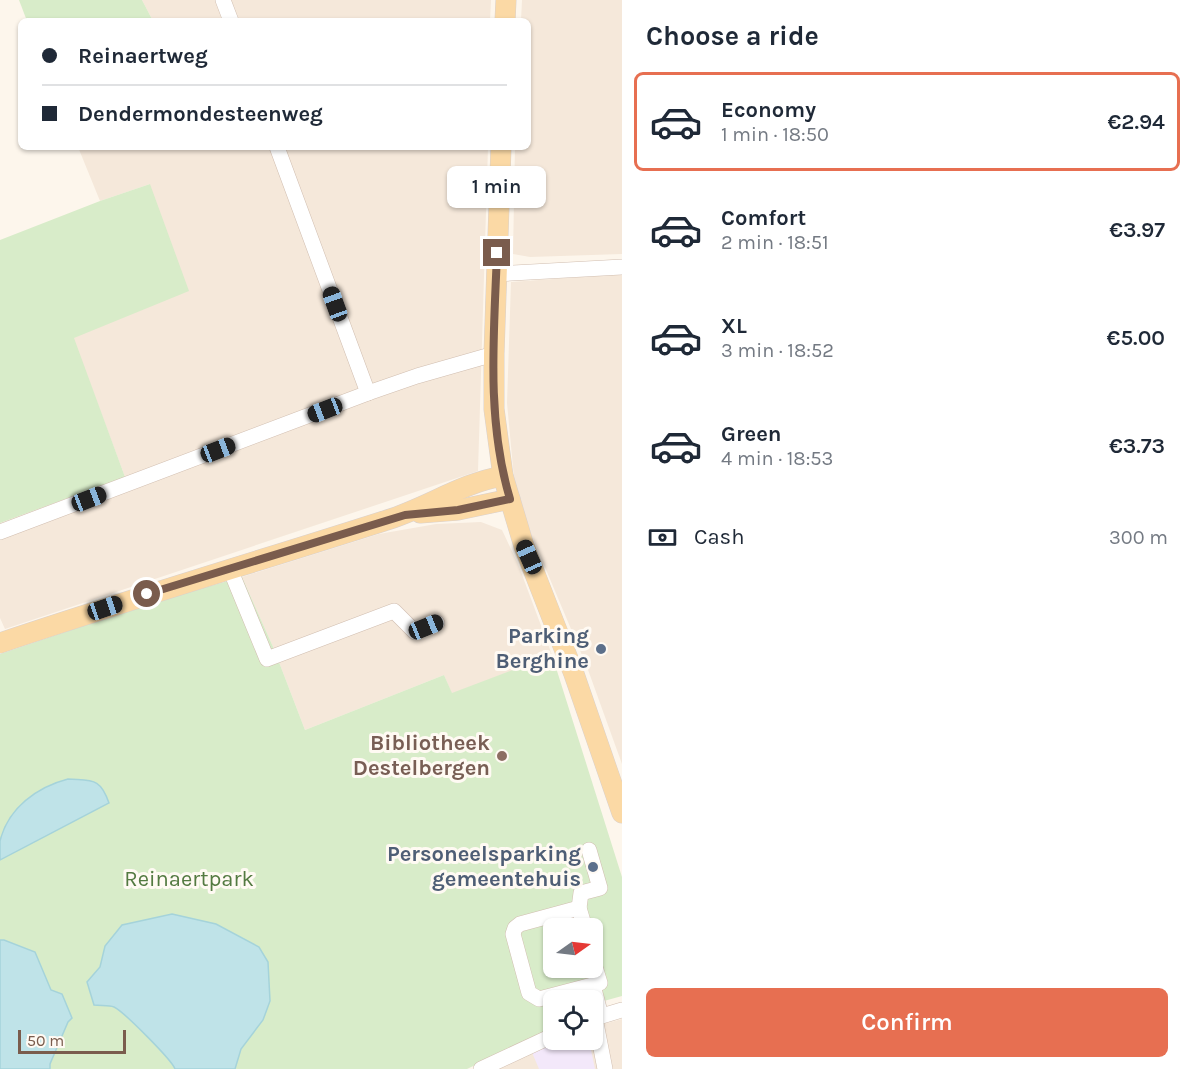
<!DOCTYPE html>
<meta charset="utf-8">
<style>
:root{--surface:#fff;--page:#f6f6f7;--text:#1f2937;--muted:#747a83;--line:#e0e1e3;--accent:#e76f51}
body{margin:0;font-family:Karla,sans-serif;background:var(--page);color:var(--text);height:100vh;display:flex;flex-direction:column;font-size:22px;white-space:nowrap}
*{box-sizing:border-box;margin:0}
p{font-size:20px;color:var(--muted)}
.icon{flex:none;width:33px;height:33px;fill:none;stroke:currentColor;stroke-width:2;stroke-linecap:round;stroke-linejoin:round}
.map{position:relative;flex:1;overflow:hidden}
.drawer{display:flex;flex-direction:column;background:var(--surface);width:570px}
.drawer>*{flex:none}
.guide{position:absolute;left:18px;top:18px;width:513px;height:132px;border-radius:9px;box-shadow:0 2px 4px #0004;display:grid;align-content:center;height:132px;padding:0 24px;background:var(--surface)}
.needle{width:39px;rotate:76deg}
.tools{position:absolute;left:543px;top:918px;display:grid;gap:12px}
.tools a{display:grid;place-items:center;width:60px;height:60px;border-radius:9px;background:var(--surface);box-shadow:0 2px 4px #0004;font-size:30px}
.scale{position:absolute;left:18px;bottom:15px;width:108px;box-sizing:border-box;padding-left:6px;border:3px solid #7a5c4d;border-top:0;font-size:16px;line-height:21px;white-space:nowrap;color:#7a5c4d;-webkit-text-stroke:4px #fffaf3;paint-order:stroke}
.end{position:absolute;width:27px;height:27px;margin:-14px;border:8px solid #7a5c4d;background:#fff;box-shadow:0 0 0 3px #fff}
.from{border-radius:50%}
.bubble{position:absolute;height:42px;border-radius:9px;background:var(--surface);box-shadow:0 2px 4px #0004;font-size:20px;font-weight:600;line-height:42px;text-align:center}
.car{position:absolute;width:18px;height:36px;margin:-18px -9px;border-radius:8px;box-shadow:0 0 4px 2px #0007;background:linear-gradient(#222 24%,#8ab4d8 0 40%,#222 0 76%,#8ab4d8 0 86%,#222 0)}
.guide b{display:flex;align-items:center;gap:21px;height:57px;font-size:22px}
.guide b+b{border-top:2px solid var(--line)}
.guide i{width:15px;height:15px;background:var(--text)}
ul{padding:0;list-style:none}
li{display:flex;align-items:center;gap:18px;height:99px;margin:0 12px 9px;padding:0 12px;border:3px solid transparent;border-radius:9px}
li div{flex:1}
li b{display:block;font-size:22px}
li em{font-style:normal;font-weight:600}
li.current{border-color:var(--accent)}
li>.icon{width:54px;height:54px;stroke-width:1.5}
h2{padding:0 24px;font-size:27px;line-height:72px}
.pay{display:flex;align-items:center;gap:15px;height:66px;padding:0 24px;font-size:22px}
.pay p{margin-inline-start:auto}
.action{display:flex;gap:12px;margin-top:auto;padding:12px 24px}
.action a{flex:1;height:69px;border-radius:9px;background:var(--accent);color:#fff;font-size:24px;font-weight:600;line-height:69px;text-align:center}
main{display:flex;flex:1;min-height:0}
.map>svg:first-child{display:block}
</style>
<main>
<div class="map">
<svg width="622" height="1069" viewBox="0 0 622 1069">
<rect width="100%" height="100%" fill="#fdf6ec"/>
<g fill="#f5e8da">
<polygon points="142,0 491,0 490,21 153,21"/>
<polygon points="522,0 622,0 622,254 530,257 513,254 515,147 528,147 528,21 521,21"/>
<polygon points="78,147 488,147 478,471 5,629 0,618 0,523 125,477 73,338 150,184 100,201"/>
<polygon points="622,274 622,764 587,667 531,534 515,489 507,403 511,282"/>
<polygon points="481,522 502,530 518,564 552,655 452,694 444,675 305,730 274,649 242,577 379,534 436,524"/>
<polygon points="622,1019 622,1069 495,1069 558,1040 592,1040 593,1027"/>
</g>
<polygon fill="#f3e8fa" points="558,1040 589,1040 595,1069 539,1069 531,1050"/>
<g fill="#d8ecc9" fill-rule="evenodd">
<polygon points="19,0 142,0 153,21 27,21"/>
<polygon points="150,184 189,291 74,338 125,477 0,523 0,240 100,201"/>
<path d="M242 577 274 649 305 730 444 675 452 693 552 655 622 877V996L593 1004 592 1000H554L553 1016 546 1018 550 1029 467 1069H0V654L151 603ZM554 928H592V968H554Z"/>
</g>
<g fill="#bfe3e8" stroke="#a5d3da" stroke-width="1.5">
<path d="M68 779C92 781 100 777 109 803L0 860C0 854 0 846 0 841 8 808 37 787 68 779Z"/>
<path d="M172 914 216 924 259 947 268 962 270 1001 263 1020 241 1049 235 1069H175C172 1060 123 1011 114 1007 109 1005 100 1006 94 1005L87 982 100 967 105 946 122 925Z"/>
<polygon points="0,940 4,940 35,952 51,990 62,994 72,1018 68,1022 50,1064 50,1069 0,1069"/>
</g>
<g fill="none" stroke-linecap="round" stroke-linejoin="round">
<g stroke="#d1beb0" stroke-width="16">
<g id="minor">
<polyline points="223,0 231,21"/>
<polyline points="277,147 368,393"/>
<polyline points="496,274 622,267"/>
<polyline points="0,532 368,393 417,376 494,354"/>
<polyline points="230,569 267,659 394,611 415,632 437,623"/>
<polyline points="579,908 581,893 600,888 589,850"/>
<polyline points="585,928 579,908 520,924 515,928 513,934 529,993 539,999 600,983 592,957"/>
<polyline points="593,985 601,1016"/>
<polyline points="595,1018 605,1069"/>
<polyline points="592,1019 622,1010"/>
<polyline points="481,1069 554,1035"/>
</g>
</g>
<g stroke="#dad1cd" stroke-width="21">
<g id="major">
<polyline points="505,21 506,0"/>
<polyline points="501,147 494,354 494,409 503,476 524,546 574,674 622,813"/>
<polyline points="420,513 458,510 510,499"/>
<path d="M0 643C127 600 256 562 384 521 425 509 461 483 503 476"/>
</g>
</g>
<use href="#minor" stroke="#fff" stroke-width="15"/>
<use href="#major" stroke="#fbd9a5" stroke-width="20"/>
</g>
<g fill="none" stroke-linecap="round" stroke-linejoin="round">
<path stroke="#7a5c4d" stroke-width="8" d="M147 594 405 515 458 510 510 499C486 419 494 334 497 253"/>
</g>
<g fill="#5c6f8a" stroke="#fffaf3" stroke-width="2">
<circle cx="601" cy="649" r="6"/>
<circle cx="593" cy="867" r="6"/>
</g>
<circle fill="#8d6e63" stroke="#fffaf3" stroke-width="2" cx="502" cy="756" r="6"/>
<g text-anchor="middle" dominant-baseline="central" stroke-width="6" stroke-linejoin="round" paint-order="stroke">
<g font-size="22" font-weight="bold" fill="#4e5e75" stroke="#fffaf3" text-anchor="end">
<text x="589" y="636">Parking<tspan x="589" dy="25">Berghine</tspan></text>
<text x="581" y="854">Personeelsparking<tspan x="581" dy="25">gemeentehuis</tspan></text>
</g>
<g font-size="22" font-weight="bold" fill="#785e54" stroke="#fffaf3" text-anchor="end">
<text x="490" y="743">Bibliotheek<tspan x="490" dy="25">Destelbergen</tspan></text>
</g>
<g font-size="22" fill="#537a41" stroke="#fffaf3">
<text x="189" y="879">Reinaertpark</text>
</g>
</g>
</svg>
<div class="tools">
<a><svg class="needle" viewBox="-14 -14 28 28"><path d="M0-13l5 13h-10z" fill="#e53935"/><path d="M0 13l5-13h-10z" fill="#747a83"/></svg></a>
<a><svg class="icon" aria-label="locate" viewBox="0 0 24 24"><circle cx="12" cy="12" r="6"/><path d="M12 2v4M12 18v4M2 12h4M18 12h4"/></svg></a>
</div>
<div class="scale">50 m</div>
<i class="end from" style="left:147px;top:594px"></i>
<i class="end" style="left:497px;top:253px"></i>
<div class="bubble" style="left:447px;top:166px;width:99px">1 min</div>
<i class="car" style="left:335px;top:304px;rotate:340deg"></i>
<i class="car" style="left:325px;top:410px;rotate:249deg"></i>
<i class="car" style="left:218px;top:450px;rotate:69deg"></i>
<i class="car" style="left:89px;top:499px;rotate:69deg"></i>
<i class="car" style="left:529px;top:557px;rotate:336deg"></i>
<i class="car" style="left:105px;top:608px;rotate:71deg"></i>
<i class="car" style="left:426px;top:627px;rotate:68deg"></i>
<div class="guide">
<b><i class="from"></i>Reinaertweg</b>
<b><i></i>Dendermondesteenweg</b>
</div>
</div>
<section class="drawer">
<h2>Choose a ride</h2>
<ul>
<li class="current"><svg class="icon" aria-label="car" viewBox="0 0 24 24"><path d="M5 17H2v-5l4-1 3-4h7l3 4 3 1v5h-3M9 17h6M6 11h13"/><circle cx="7" cy="17" r="2"/><circle cx="17" cy="17" r="2"/></svg><div><b>Economy</b><p>1 min · 18:50</p></div><em>€2.94</em></li>
<li><svg class="icon" aria-label="car" viewBox="0 0 24 24"><path d="M5 17H2v-5l4-1 3-4h7l3 4 3 1v5h-3M9 17h6M6 11h13"/><circle cx="7" cy="17" r="2"/><circle cx="17" cy="17" r="2"/></svg><div><b>Comfort</b><p>2 min · 18:51</p></div><em>€3.97</em></li>
<li><svg class="icon" aria-label="car" viewBox="0 0 24 24"><path d="M5 17H2v-5l4-1 3-4h7l3 4 3 1v5h-3M9 17h6M6 11h13"/><circle cx="7" cy="17" r="2"/><circle cx="17" cy="17" r="2"/></svg><div><b>XL</b><p>3 min · 18:52</p></div><em>€5.00</em></li>
<li><svg class="icon" aria-label="car" viewBox="0 0 24 24"><path d="M5 17H2v-5l4-1 3-4h7l3 4 3 1v5h-3M9 17h6M6 11h13"/><circle cx="7" cy="17" r="2"/><circle cx="17" cy="17" r="2"/></svg><div><b>Green</b><p>4 min · 18:53</p></div><em>€3.73</em></li>
</ul>
<div class="pay"><svg class="icon" aria-label="cash" viewBox="0 0 24 24"><path d="M3 7h18v10H3z"/><circle cx="12" cy="12" r="2"/></svg>Cash<p>300 m</p></div>
<div class="action"><a>Confirm</a></div>
</section>
</main>
